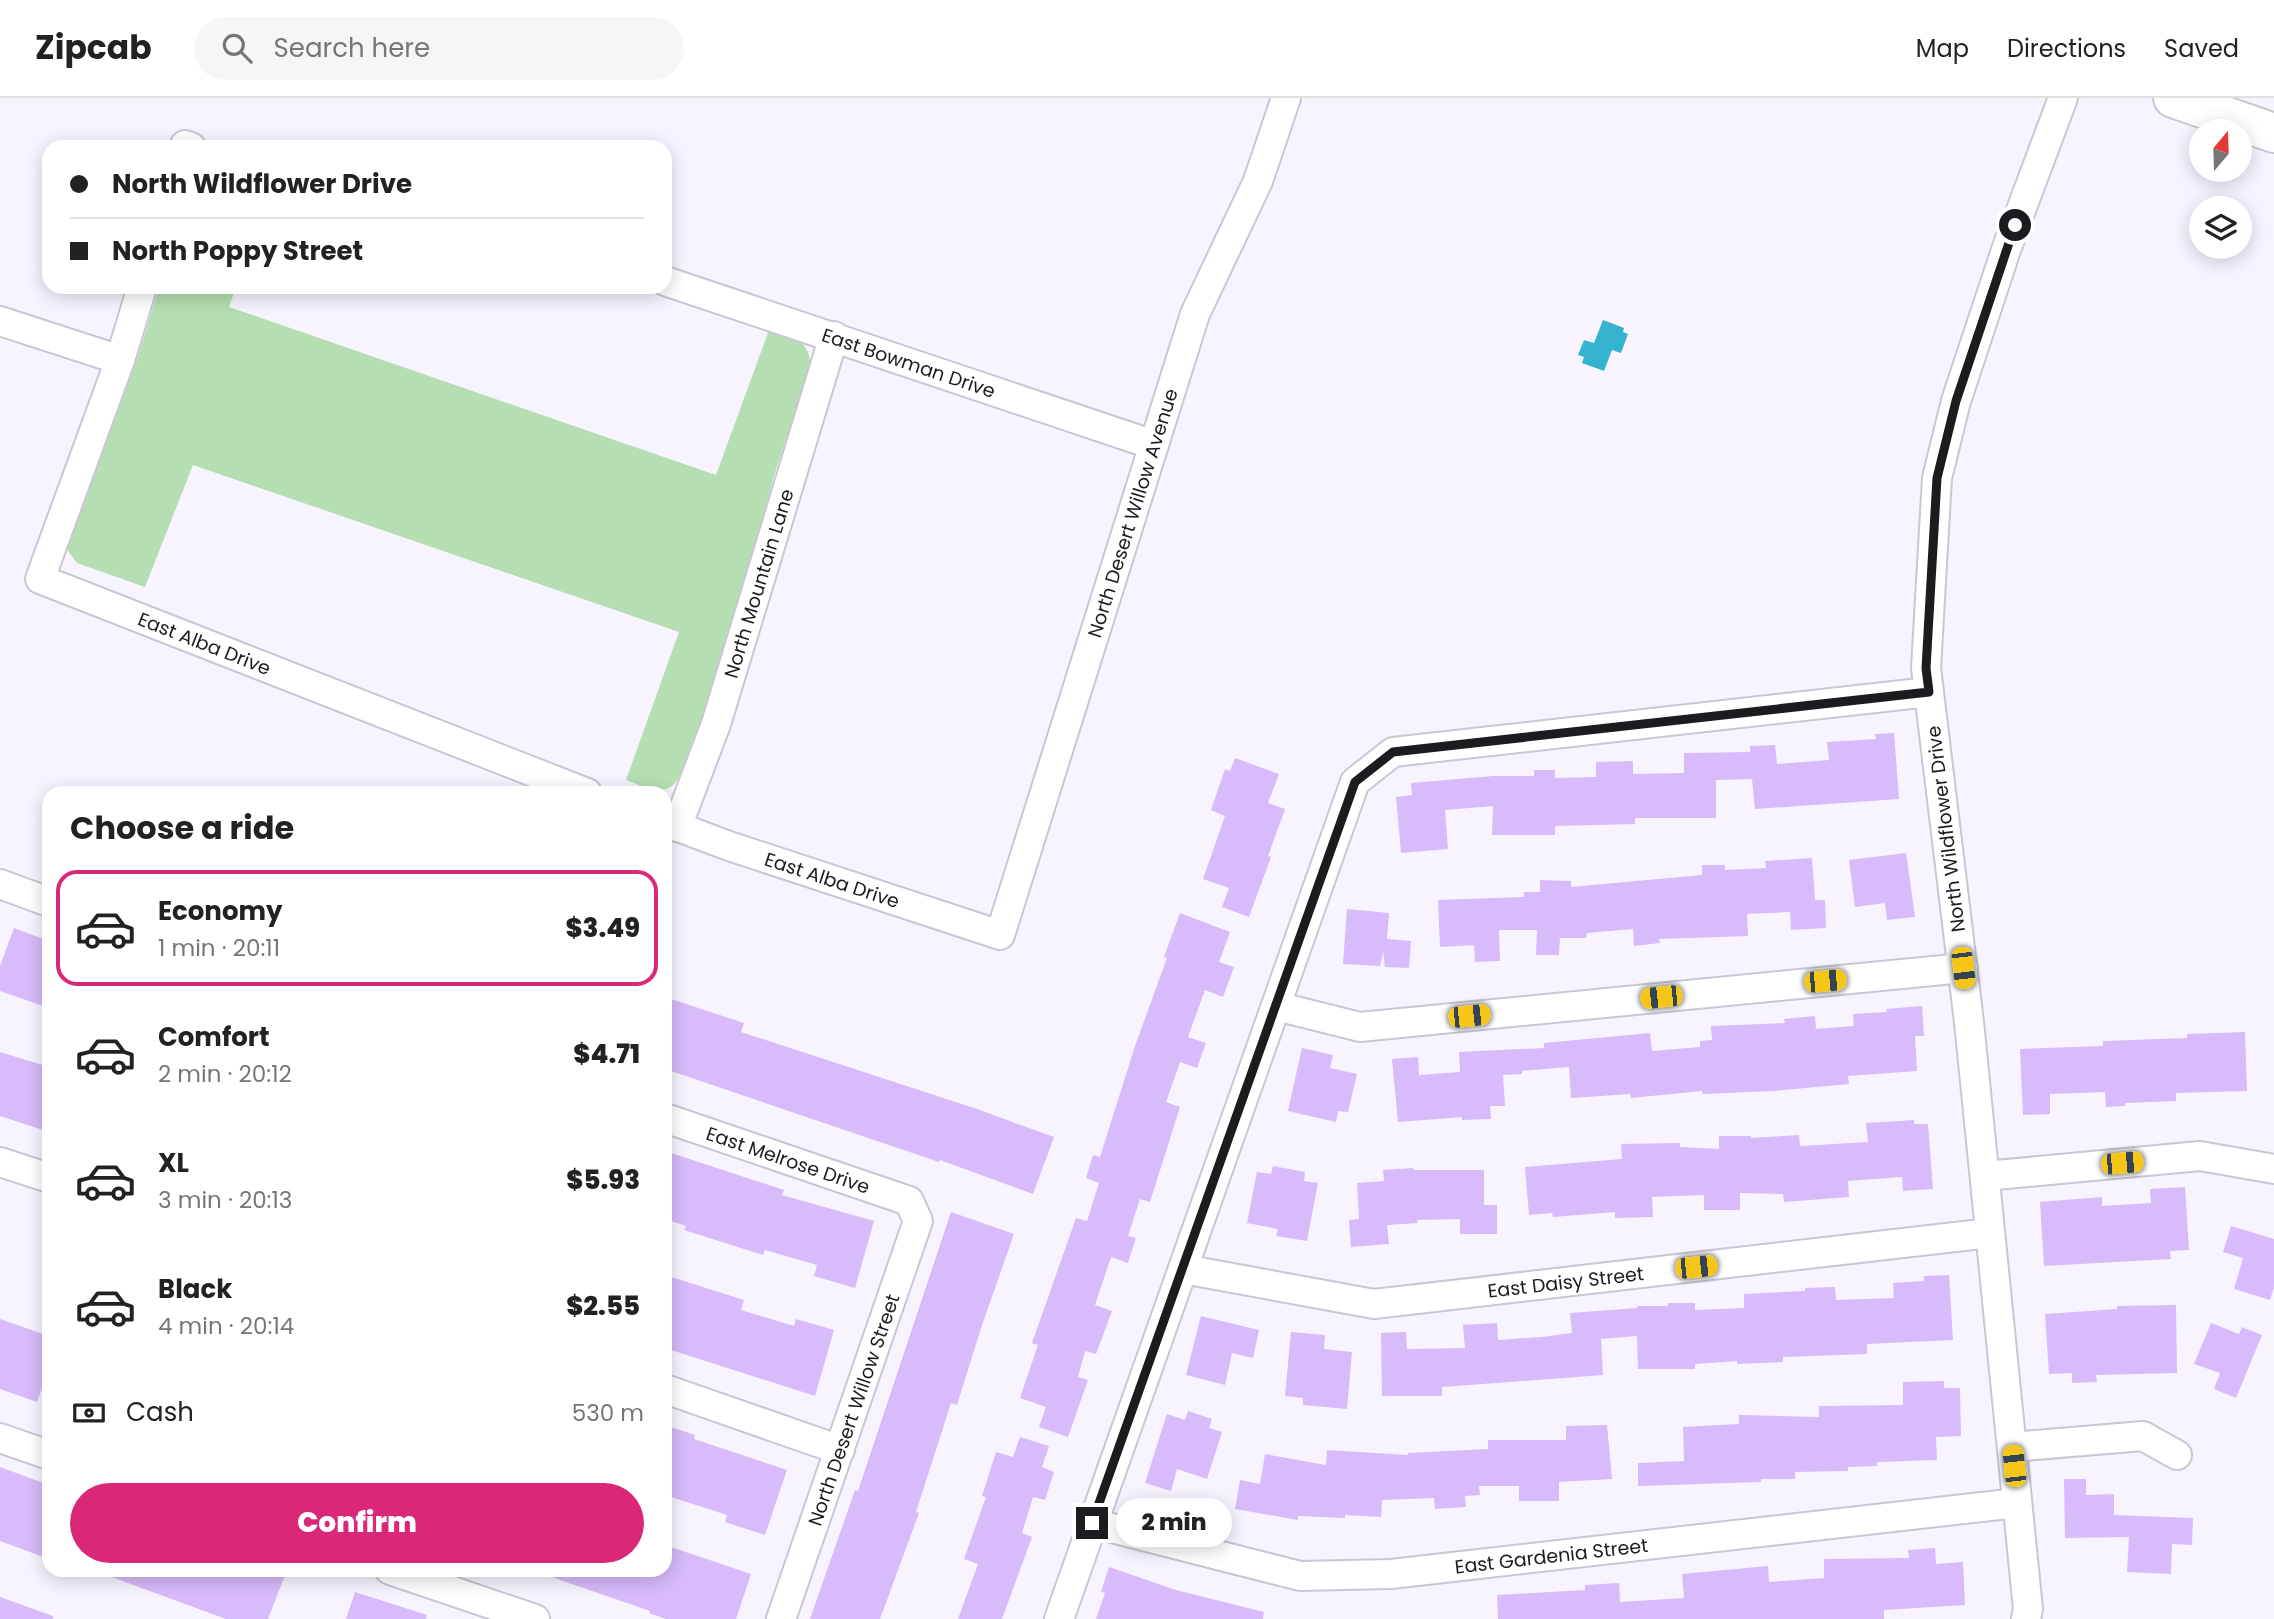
<!DOCTYPE html>
<meta charset="utf-8">
<style>
:root{--surface:#fff;--page:#f6f6f6;--text:#222;--muted:#767676;--line:#e0e0e0;--accent:#db2777}
body{margin:0;font-family:Poppins,sans-serif;background:var(--page);color:var(--text);height:100vh;display:flex;flex-direction:column;font-size:26px;white-space:nowrap}
*{box-sizing:border-box;margin:0}
p{font-size:23px;color:var(--muted)}
.icon{flex:none;width:38px;height:38px;fill:none;stroke:currentColor;stroke-width:2;stroke-linecap:round;stroke-linejoin:round}
.map{position:relative;flex:1;overflow:hidden}
.details{position:absolute;left:42px;top:688px;width:630px;height:791px;display:flex;flex-direction:column;background:var(--surface);border-radius:21px;box-shadow:0 4px 18px #0003}
.details>*{flex:none}
.banner{position:absolute;left:42px;top:42px;width:630px;height:154px;border-radius:21px;box-shadow:0 4px 18px #0003;display:grid;align-content:center;height:154px;padding:0 28px;background:var(--surface)}
.needle{width:46px;rotate:19deg}
.fabs{position:absolute;left:2189px;top:21px;display:grid;gap:14px}
.fabs a{display:grid;place-items:center;width:63px;height:63px;border-radius:50%;background:var(--surface);box-shadow:0 4px 18px #0003;font-size:35px}
.end{position:absolute;width:32px;height:32px;margin:-16px;border:9px solid #1d1b20;background:#fff;box-shadow:0 0 0 4px #fff}
.from{border-radius:50%}
.bubble{position:absolute;height:49px;border-radius:24px;background:var(--surface);box-shadow:0 4px 18px #0003;font-size:23px;font-weight:800;line-height:49px;text-align:center}
.car{position:absolute;width:21px;height:42px;margin:-21px -10px;border-radius:9px;box-shadow:0 0 5px 2px #0007;background:linear-gradient(#f5c518 24%,#345 0 40%,#f5c518 0 76%,#345 0 86%,#f5c518 0)}
.banner b{display:flex;align-items:center;gap:24px;height:66px;font-size:26px}
.banner b+b{border-top:2px solid var(--line)}
.banner i{width:18px;height:18px;background:var(--text)}
ul{padding:0;list-style:none}
li{display:flex;align-items:center;gap:21px;height:116px;margin:0 14px 10px;padding:0 14px;border:4px solid transparent;border-radius:21px}
li div{flex:1}
li b{display:block;font-size:26px}
li em{font-style:normal;font-weight:800}
li.active{border-color:var(--accent)}
li>.icon{width:63px;height:63px;stroke-width:1.5}
h2{padding:0 28px;font-size:32px;line-height:84px}
.pay{display:flex;align-items:center;gap:18px;height:77px;padding:0 28px;font-size:26px}
.pay p{margin-inline-start:auto}
.cta{display:flex;gap:14px;margin-top:auto;padding:14px 28px}
.cta a{flex:1;height:80px;border-radius:42px;background:var(--accent);color:#fff;font-size:28px;font-weight:800;line-height:80px;text-align:center}
header{display:flex;align-items:center;gap:42px;box-sizing:border-box;height:98px;padding:0 35px;background:var(--surface);border-bottom:2px solid var(--line)}
header strong{font-size:33px}
nav{display:flex;gap:38px;margin-inline-start:auto;font-size:24px}
.search{width:490px;height:63px;background:var(--page);display:flex;align-items:center;gap:18px;box-sizing:border-box;padding:0 24px;border-radius:38px;color:var(--muted);font-size:26px}
.map>svg:first-child{display:block}
</style>
<header>
<strong>Zipcab</strong>
<div class="search"><svg class="icon" aria-label="search" viewBox="0 0 24 24"><circle cx="10" cy="10" r="6"/><path d="M15 15l6 6"/></svg>Search here</div>
<nav><a>Map</a><a>Directions</a><a>Saved</a></nav>
</header>
<div class="map">
<svg width="2274" height="1521" viewBox="0 0 2274 1521">
<rect width="100%" height="100%" fill="#f7f4ff"/>
<path fill="#b5deb2" d="M159 189H236L229 209 716 377 769 232C793 240 808 239 811 268 799 304 786 339 775 375 761 422 699 669 672 688 659 698 640 687 626 682L679 534 193 367 145 489 77 465 68 453 67 439 136 265Z"/>
<polygon fill="#34b3d0" points="1603,222 1624,230 1623,234 1628,236 1621,255 1612,252 1604,273 1582,265 1584,259 1578,257 1584,242 1594,245"/>
<g fill="#d7bbfb">
<polygon points="1894,635 1899,701 1755,711 1752,681 1716,682 1716,720 1635,720 1635,726 1555,728 1555,737 1492,737 1493,708 1445,712 1448,751 1401,755 1396,699 1412,697 1411,685 1493,678 1534,678 1534,672 1555,672 1555,680 1596,679 1596,664 1633,663 1633,676 1684,675 1684,655 1750,654 1750,648 1775,647 1777,666 1829,662 1827,644 1876,641 1875,636"/>
<polygon points="1235,660 1279,676 1268,705 1285,711 1268,758 1271,759 1249,819 1222,809 1229,790 1203,781 1225,718 1211,712 1225,671 1230,673"/>
<polygon points="1906,755 1915,819 1887,822 1885,805 1855,809 1849,762"/>
<polygon points="1812,760 1815,802 1825,802 1826,830 1791,832 1790,814 1747,816 1748,838 1659,841 1660,845 1634,848 1633,831 1587,835 1586,840 1560,840 1559,857 1536,857 1537,832 1499,832 1500,863 1475,864 1474,847 1440,849 1438,802 1524,799 1524,794 1540,794 1540,782 1571,783 1571,789 1702,777 1702,767 1725,767 1725,772 1766,770 1765,763"/>
<polygon points="1347,811 1389,815 1387,841 1411,843 1409,870 1385,869 1383,854 1380,868 1343,866"/>
<polygon points="1180,815 1230,834 1219,864 1234,869 1223,899 1205,892 1188,939 1206,945 1197,970 1180,964 1166,1004 1180,1009 1150,1104 1140,1101 1128,1138 1136,1140 1128,1165 1111,1159 1095,1207 1112,1213 1096,1256 1085,1253 1078,1279 1088,1282 1068,1339 1039,1329 1046,1309 1020,1300 1038,1247 1032,1245 1076,1120 1087,1123 1099,1085 1086,1080 1093,1057 1100,1059 1135,948 1167,860 1164,859"/>
<polygon points="14,830 49,843 49,910 0,893 0,868"/>
<polygon points="665,899 744,925 741,934 977,1011 1054,1039 1033,1096 940,1062 939,1064 665,971"/>
<polygon points="1922,908 1924,938 1915,938 1917,973 1848,978 1849,986 1773,993 1703,996 1702,993 1631,1000 1630,996 1571,1000 1569,969 1522,973 1522,976 1503,977 1505,1008 1490,1008 1491,1021 1462,1022 1462,1019 1398,1024 1392,961 1418,959 1419,977 1460,974 1459,954 1544,950 1544,945 1650,935 1652,953 1700,949 1700,943 1712,942 1711,928 1785,925 1784,921 1815,918 1816,931 1854,928 1853,916 1887,914 1886,911"/>
<polygon points="2245,934 2247,993 2176,995 2176,1003 2125,1005 2125,1008 2106,1009 2105,994 2050,996 2050,1016 2023,1017 2020,951 2103,948 2103,943 2187,940 2187,936"/>
<polygon points="1302,950 1333,957 1330,970 1357,976 1348,1014 1338,1013 1336,1024 1288,1013"/>
<polygon points="0,954 49,969 49,1034 0,1018"/>
<polygon points="1914,1022 1914,1026 1928,1026 1933,1091 1903,1093 1902,1079 1848,1083 1849,1099 1784,1104 1783,1096 1740,1095 1740,1112 1704,1112 1704,1097 1652,1099 1653,1119 1615,1120 1615,1114 1553,1119 1552,1115 1529,1117 1525,1069 1622,1061 1621,1046 1680,1045 1680,1049 1719,1051 1719,1038 1751,1038 1751,1040 1799,1037 1800,1048 1868,1044 1866,1025"/>
<polygon points="665,1053 784,1092 782,1097 874,1123 855,1190 814,1178 817,1167 765,1152 763,1157 684,1132 686,1128 665,1121"/>
<polygon points="1273,1068 1305,1074 1304,1083 1318,1085 1307,1143 1276,1138 1278,1131 1247,1125 1257,1074 1271,1076"/>
<polygon points="1413,1070 1414,1072 1484,1072 1484,1107 1497,1107 1497,1136 1460,1136 1460,1121 1417,1122 1418,1125 1387,1127 1389,1146 1351,1149 1349,1122 1359,1121 1357,1085 1384,1083 1383,1072"/>
<polygon points="2185,1089 2189,1152 2170,1153 2171,1161 2044,1168 2040,1104 2102,1099 2102,1108 2151,1105 2150,1091"/>
<polygon points="951,1114 1014,1136 982,1227 957,1307 951,1305 916,1414 919,1415 880,1521 810,1521 855,1392 858,1393"/>
<polygon points="2231,1128 2274,1141 2274,1189 2270,1202 2234,1191 2243,1160 2223,1154"/>
<polygon points="665,1177 744,1202 741,1212 794,1228 796,1221 834,1232 815,1298 665,1250"/>
<polygon points="1949,1177 1953,1242 1867,1246 1867,1256 1783,1259 1783,1264 1737,1266 1737,1263 1695,1266 1695,1271 1638,1271 1637,1238 1601,1241 1603,1277 1442,1289 1442,1298 1382,1298 1381,1235 1406,1234 1407,1251 1465,1250 1463,1227 1497,1225 1498,1242 1542,1239 1572,1235 1570,1215 1637,1210 1637,1208 1668,1208 1668,1205 1695,1205 1695,1212 1744,1210 1744,1196 1805,1193 1805,1190 1835,1189 1836,1202 1894,1200 1893,1185 1924,1183 1924,1178"/>
<polygon points="2176,1207 2177,1275 2096,1277 2097,1284 2072,1285 2072,1275 2049,1276 2045,1216 2117,1211 2117,1208"/>
<polygon points="1201,1218 1259,1232 1253,1260 1232,1255 1225,1287 1186,1277"/>
<polygon points="0,1221 49,1238 49,1270 37,1304 0,1291"/>
<polygon points="2211,1225 2239,1236 2242,1229 2262,1237 2236,1300 2214,1291 2220,1275 2194,1266"/>
<polygon points="1291,1234 1325,1237 1324,1251 1352,1254 1347,1311 1303,1307 1303,1300 1285,1298"/>
<polygon points="1944,1283 1944,1290 1960,1290 1961,1338 1936,1339 1937,1362 1877,1364 1877,1368 1848,1369 1848,1373 1795,1374 1795,1381 1761,1381 1761,1384 1638,1388 1638,1365 1684,1363 1683,1329 1739,1326 1739,1317 1819,1319 1819,1308 1903,1307 1903,1284"/>
<polygon points="1188,1313 1212,1321 1209,1330 1222,1334 1207,1381 1177,1371 1171,1393 1145,1385 1167,1316 1185,1322"/>
<polygon points="665,1327 695,1337 694,1341 787,1372 765,1437 725,1424 727,1417 665,1397"/>
<polygon points="1607,1327 1612,1381 1559,1384 1559,1403 1519,1403 1519,1388 1479,1388 1480,1397 1465,1398 1466,1409 1435,1411 1434,1400 1382,1402 1381,1419 1345,1417 1345,1420 1298,1418 1298,1422 1235,1411 1240,1382 1260,1386 1265,1356 1326,1367 1327,1352 1408,1357 1408,1355 1488,1351 1488,1342 1566,1342 1566,1328"/>
<polygon points="1020,1339 1049,1348 1042,1369 1054,1374 1045,1402 1033,1399 1022,1435 1032,1439 1002,1521 958,1521 978,1466 964,1461 986,1399 982,1398 996,1354 1013,1359"/>
<polygon points="0,1369 49,1387 49,1461 0,1443"/>
<polygon points="2064,1381 2086,1381 2086,1397 2114,1396 2114,1417 2193,1420 2192,1447 2172,1446 2171,1476 2127,1474 2129,1439 2065,1440"/>
<polygon points="671,1449 751,1476 736,1521 666,1521 649,1515 650,1513 540,1475 540,1472 665,1472"/>
<polygon points="1935,1450 1936,1466 1963,1464 1965,1507 1884,1512 1884,1521 1498,1521 1497,1497 1585,1492 1585,1487 1619,1485 1620,1504 1684,1500 1682,1476 1768,1468 1769,1484 1824,1480 1824,1461 1909,1460 1908,1452"/>
<polygon points="1109,1469 1176,1492 1264,1514 1263,1521 1096,1521 1105,1495 1101,1494"/>
<polygon points="98,1472 287,1472 268,1521 226,1521 98,1474"/>
<polygon points="355,1494 427,1517 426,1521 346,1521"/>
<polygon points="0,1499 53,1518 53,1521 0,1521"/>
</g>
<g fill="none" stroke-linecap="round" stroke-linejoin="round">
<g stroke="#cac6d3" stroke-width="32">
<g id="street">
<polyline points="184,49 185,47 191,49"/>
<path id="s1" d="M665 183 1154 347"/>
<path id="s2" d="M142 189 120 262 40 481 587 695"/>
<polyline points="0,223 120,262"/>
<path id="s3" d="M665 724 729 748 1000 837 1195 216 1258 83 1286 0"/>
<path id="s4" d="M677 729 716 626 834 238"/>
<polyline points="0,786 49,804"/>
<polyline points="1276,908 1360,929 1963,870"/>
<path id="s5" d="M665 1020 909 1103 918 1123 781 1521"/>
<polyline points="0,1064 49,1080"/>
<polyline points="1985,1078 2200,1058 2274,1071"/>
<path id="s6" d="M1183 1171 1374 1206 1990 1135"/>
<polyline points="665,1291 840,1352"/>
<polyline points="0,1340 49,1357"/>
<polyline points="2012,1349 2143,1338 2177,1357"/>
<path id="s7" d="M1092 1425 1300 1478 1391 1476 2017 1405"/>
<polyline points="390,1472 535,1521"/>
<polyline points="1059,1521 1355,684 1393,654 1929,594"/>
<polyline points="2026,1521 2028,1511 1969,924 1926,570 1937,380 1956,303 2006,152 2063,0"/>
</g>
</g>
<g stroke="#cac6d3" stroke-width="42">
<polyline id="secondary" points="2173,0 2274,35"/>
</g>
<use href="#street" stroke="#fff" stroke-width="28"/>
<use href="#secondary" stroke="#fff" stroke-width="38"/>
</g>
<g fill="none" stroke-linecap="round" stroke-linejoin="round">
<polyline stroke="#1d1b20" stroke-width="9" points="1092,1425 1355,684 1393,654 1929,594 1926,570 1937,380 1956,303 2015,127"/>
</g>
<g text-anchor="middle" dominant-baseline="central" stroke-width="5" stroke-linejoin="round" paint-order="stroke">
<g font-size="19" fill="#1d1b20" stroke="#fff">
<text stroke="none"><textPath href="#s1" startOffset="257">East Bowman Drive</textPath></text>
<text stroke="none"><textPath href="#s3" startOffset="796">North Desert Willow Avenue</textPath></text>
<text stroke="none"><textPath href="#s4" startOffset="257">North Mountain Lane</textPath></text>
<text stroke="none"><textPath href="#s2" startOffset="486">East Alba Drive</textPath></text>
<text transform="translate(1946 731) rotate(-97)">North Wildflower Drive</text>
<text stroke="none"><textPath href="#s3" startOffset="177">East Alba Drive</textPath></text>
<text stroke="none"><textPath href="#s5" startOffset="130">East Melrose Drive</textPath></text>
<text stroke="none"><textPath href="#s6" startOffset="387">East Daisy Street</textPath></text>
<text transform="translate(854 1312) rotate(-71)">North Desert Willow Street</text>
<text stroke="none"><textPath href="#s7" startOffset="467">East Gardenia Street</textPath></text>
</g>
</g>
</svg>
<div class="fabs">
<a><svg class="needle" viewBox="-14 -14 28 28"><path d="M0-13l5 13h-10z" fill="#e53935"/><path d="M0 13l5-13h-10z" fill="#767676"/></svg></a>
<a><svg class="icon" aria-label="layers" viewBox="0 0 24 24"><path d="M12 4l9 5-9 5-9-5zM3 14l9 5 9-5"/></svg></a>
</div>
<i class="end from" style="left:2015px;top:127px"></i>
<i class="end" style="left:1092px;top:1425px"></i>
<div class="bubble" style="left:1116px;top:1400px;width:116px">2 min</div>
<i class="car" style="left:1963px;top:870px;rotate:173deg"></i>
<i class="car" style="left:1825px;top:883px;rotate:85deg"></i>
<i class="car" style="left:1661px;top:899px;rotate:264deg"></i>
<i class="car" style="left:1469px;top:918px;rotate:84deg"></i>
<i class="car" style="left:2122px;top:1065px;rotate:85deg"></i>
<i class="car" style="left:1696px;top:1169px;rotate:84deg"></i>
<i class="car" style="left:2014px;top:1368px;rotate:354deg"></i>
<div class="banner">
<b><i class="from"></i>North Wildflower Drive</b>
<b><i></i>North Poppy Street</b>
</div>
<section class="details">
<h2>Choose a ride</h2>
<ul>
<li class="active"><svg class="icon" aria-label="car" viewBox="0 0 24 24"><path d="M5 17H2v-5l4-1 3-4h7l3 4 3 1v5h-3M9 17h6M6 11h13"/><circle cx="7" cy="17" r="2"/><circle cx="17" cy="17" r="2"/></svg><div><b>Economy</b><p>1 min · 20:11</p></div><em>$3.49</em></li>
<li><svg class="icon" aria-label="car" viewBox="0 0 24 24"><path d="M5 17H2v-5l4-1 3-4h7l3 4 3 1v5h-3M9 17h6M6 11h13"/><circle cx="7" cy="17" r="2"/><circle cx="17" cy="17" r="2"/></svg><div><b>Comfort</b><p>2 min · 20:12</p></div><em>$4.71</em></li>
<li><svg class="icon" aria-label="car" viewBox="0 0 24 24"><path d="M5 17H2v-5l4-1 3-4h7l3 4 3 1v5h-3M9 17h6M6 11h13"/><circle cx="7" cy="17" r="2"/><circle cx="17" cy="17" r="2"/></svg><div><b>XL</b><p>3 min · 20:13</p></div><em>$5.93</em></li>
<li><svg class="icon" aria-label="car" viewBox="0 0 24 24"><path d="M5 17H2v-5l4-1 3-4h7l3 4 3 1v5h-3M9 17h6M6 11h13"/><circle cx="7" cy="17" r="2"/><circle cx="17" cy="17" r="2"/></svg><div><b>Black</b><p>4 min · 20:14</p></div><em>$2.55</em></li>
</ul>
<div class="pay"><svg class="icon" aria-label="cash" viewBox="0 0 24 24"><path d="M3 7h18v10H3z"/><circle cx="12" cy="12" r="2"/></svg>Cash<p>530 m</p></div>
<div class="cta"><a>Confirm</a></div>
</section>
</div>
